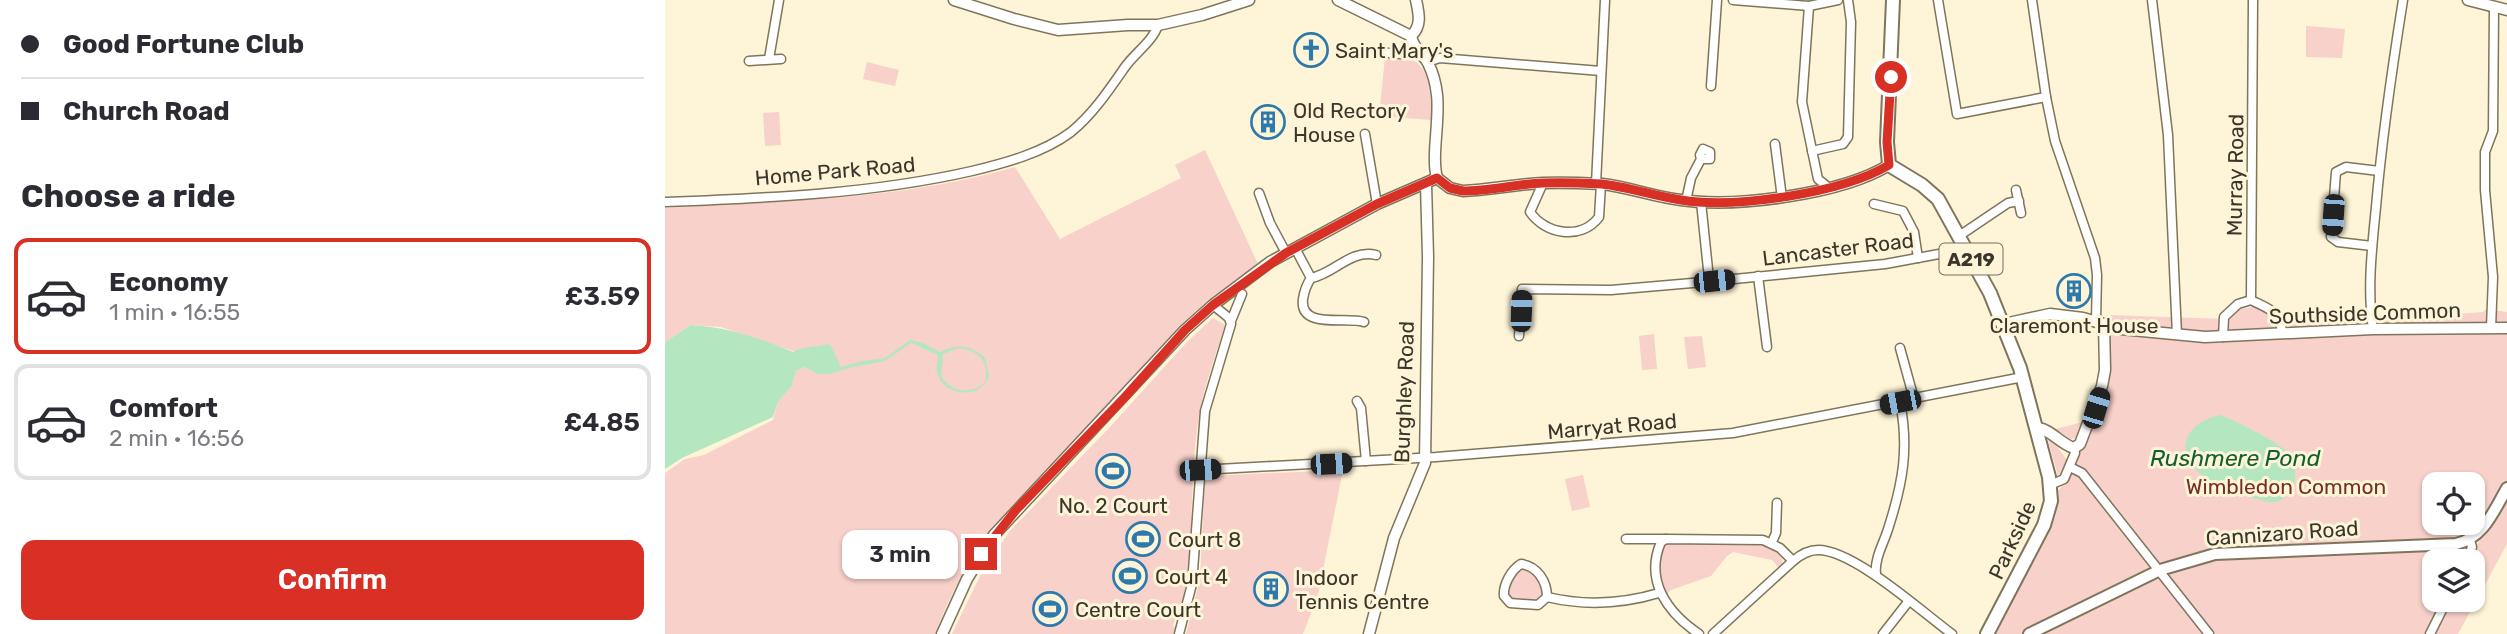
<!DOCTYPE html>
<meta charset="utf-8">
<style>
:root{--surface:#fff;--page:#f2f2f3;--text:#2b2b33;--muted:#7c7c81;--line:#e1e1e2;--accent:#d93025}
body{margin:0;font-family:Rubik,sans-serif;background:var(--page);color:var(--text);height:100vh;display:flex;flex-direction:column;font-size:26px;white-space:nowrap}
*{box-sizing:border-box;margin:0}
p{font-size:23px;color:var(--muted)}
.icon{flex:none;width:38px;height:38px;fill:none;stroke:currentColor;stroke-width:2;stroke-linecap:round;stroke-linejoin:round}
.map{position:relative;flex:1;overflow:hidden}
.sheet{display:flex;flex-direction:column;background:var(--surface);width:665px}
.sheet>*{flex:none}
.hud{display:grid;align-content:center;height:154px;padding:0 21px;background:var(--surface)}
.buttons{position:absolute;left:1757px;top:472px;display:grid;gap:14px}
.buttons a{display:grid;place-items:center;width:63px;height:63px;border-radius:14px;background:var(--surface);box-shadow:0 2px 5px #0004;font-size:35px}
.end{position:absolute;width:32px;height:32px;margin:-16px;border:9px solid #d93025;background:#fff;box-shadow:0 0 0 4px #fff}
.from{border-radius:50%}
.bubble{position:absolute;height:49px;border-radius:14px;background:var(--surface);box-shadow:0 2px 5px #0004;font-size:23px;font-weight:600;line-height:49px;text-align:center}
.car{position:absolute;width:21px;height:42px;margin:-21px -10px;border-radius:9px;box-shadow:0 0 5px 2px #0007;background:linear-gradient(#222 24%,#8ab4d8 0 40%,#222 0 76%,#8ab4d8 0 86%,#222 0)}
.hud b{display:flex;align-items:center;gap:24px;height:66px;font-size:26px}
.hud b+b{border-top:2px solid var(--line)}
.hud i{width:18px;height:18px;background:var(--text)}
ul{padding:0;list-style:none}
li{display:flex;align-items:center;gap:21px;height:116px;margin:0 14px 10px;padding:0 7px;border:4px solid var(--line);border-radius:14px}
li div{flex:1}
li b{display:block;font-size:26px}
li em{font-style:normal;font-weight:600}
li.selected{border-color:var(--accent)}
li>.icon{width:63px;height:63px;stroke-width:1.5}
h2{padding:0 21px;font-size:32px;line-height:84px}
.button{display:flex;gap:14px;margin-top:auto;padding:14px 21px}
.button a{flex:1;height:80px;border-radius:14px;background:var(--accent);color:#fff;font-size:28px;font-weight:600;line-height:80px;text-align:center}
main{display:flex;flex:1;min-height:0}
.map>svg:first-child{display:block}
</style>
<main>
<section class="sheet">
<div class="hud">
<b><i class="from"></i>Good Fortune Club</b>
<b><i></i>Church Road</b>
</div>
<h2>Choose a ride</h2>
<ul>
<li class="selected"><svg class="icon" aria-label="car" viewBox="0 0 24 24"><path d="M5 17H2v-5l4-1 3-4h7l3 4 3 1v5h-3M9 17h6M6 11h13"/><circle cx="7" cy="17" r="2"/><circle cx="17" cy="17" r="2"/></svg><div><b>Economy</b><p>1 min · 16:55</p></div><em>£3.59</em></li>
<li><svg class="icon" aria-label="car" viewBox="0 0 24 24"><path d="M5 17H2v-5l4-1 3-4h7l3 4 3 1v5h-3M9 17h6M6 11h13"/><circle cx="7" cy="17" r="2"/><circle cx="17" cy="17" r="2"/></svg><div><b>Comfort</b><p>2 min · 16:56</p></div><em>£4.85</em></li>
</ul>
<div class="button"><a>Confirm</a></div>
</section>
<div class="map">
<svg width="1842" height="634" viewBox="0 0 1842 634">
<rect width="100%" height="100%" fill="#fef4d7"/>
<g fill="#f7d1ca" fill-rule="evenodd">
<polygon points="1641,26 1680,29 1677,58 1641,57"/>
<path d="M720 58C729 58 740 57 749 61 767 71 766 102 766 120L714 116Z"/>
<polygon points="202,62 234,70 230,86 198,79"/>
<polygon points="114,112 116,145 100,146 98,113"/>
<path d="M540 150 593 264 523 321 330 526C304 558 284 596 270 634H0V473L20 459 39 455 108 420 113 402 127 386 131 371 140 367 147 369 131 352 56 327 26 325 0 342V208C117 201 236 200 350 167L395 239 516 178 510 165Z"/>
<polygon points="1588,304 1610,318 1623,320 1713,317 1718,320 1818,312 1821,309 1842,312 1842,325 1533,333 1457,326 1440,317 1442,315 1561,319 1572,310 1586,307"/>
<path d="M548 318 560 325C549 360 536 394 532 429 524 492 530 555 514 616H511L508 626 511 628 508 634H287L315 576 344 532 444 428 522 342Z"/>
<path d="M1444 331 1547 343 1700 332 1842 331V483L1818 524 1801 542 1802 551 1798 562H1769V600H1778L1761 634H1328L1375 544 1391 510V494L1401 480 1436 407 1441 384ZM1769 485H1808V523H1769Z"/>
<polygon points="989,334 992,369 977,370 974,336"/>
<polygon points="1037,336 1041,367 1023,369 1019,337"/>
<path d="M1418 422C1414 431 1413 440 1402 440L1391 429Z"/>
<polygon points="1386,438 1402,460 1393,476 1383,440"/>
<polygon points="678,470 653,595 638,634 521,634 535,579 540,476"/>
<polygon points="918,475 925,507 907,511 900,479"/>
<polygon points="1842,493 1842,544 1793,634 1769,634 1786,600 1808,600 1808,562 1804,562 1817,535"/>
<path d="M1002 542H1089C1103 545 1118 550 1118 565L1114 568 1107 560 1068 552 1062 556 1046 576 1006 590 1002 594V600C994 584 989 557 1002 542Z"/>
<path d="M858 568 876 581 879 591 875 599 868 604 846 601 841 591C845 583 849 571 858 568Z"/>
</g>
<g fill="#b4e7c0" fill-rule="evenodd">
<path d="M26 325C63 327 94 338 128 352L134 349 165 344 176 367 197 361 220 358 245 340 258 343 275 352C292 343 306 345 320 358L324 376C317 400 277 397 272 372 271 367 273 360 273 355L246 343 220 361 188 367 164 374H153L140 367 131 371 127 386 113 402 108 417 17 458 0 469V342ZM293 348C313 350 325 361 320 382 305 395 287 393 276 376L278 354Z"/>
<path d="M1555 415C1569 420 1611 441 1621 451 1637 467 1632 499 1608 502 1603 503 1597 500 1592 499 1568 492 1510 473 1522 439 1527 425 1541 418 1555 415Z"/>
</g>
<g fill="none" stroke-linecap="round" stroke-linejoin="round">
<g stroke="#7e755c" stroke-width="11">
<g id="minor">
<polyline points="1068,0 1144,6 1173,0"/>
<polyline points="1273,0 1292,114 1381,97"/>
<polyline points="1367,0 1381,97 1390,141 1430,258 1432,275 1431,321"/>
<polyline points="1487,0 1503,135 1512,335"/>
<path d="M1588 0 1586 300C1604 309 1616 311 1617 334"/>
<polyline points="1144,6 1137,102 1153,179 1163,187"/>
<polyline points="713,52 736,54 751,48"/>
<polyline points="104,59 114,0"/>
<polyline points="84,61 116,59"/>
<polyline points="762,62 775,58 936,71"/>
<polyline points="1046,86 1052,0"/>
<polyline points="700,134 712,204"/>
<polyline points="1110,144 1117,198"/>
<polyline points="1147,151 1178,144 1183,137 1186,22 1183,0"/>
<path d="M878 183 865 212C880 234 916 241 934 217L936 184"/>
<polyline points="931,184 940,0"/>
<polyline points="1351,190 1356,213"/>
<polyline points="594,193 605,223 621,253"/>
<polyline points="1021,201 1026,178 1036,159 1045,159 1045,152 1038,149 1035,155 1036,159"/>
<path d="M0 202C103 198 206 194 307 171 340 163 378 153 406 132 428 114 444 90 460 67 470 53 488 41 493 25"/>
<polyline points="1036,202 1044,279"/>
<polyline points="1209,204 1238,211 1249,232 1253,258"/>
<polyline points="1294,236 1343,203 1354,201"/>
<polyline points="1707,246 1673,242 1666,237 1671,172 1681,167 1714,171"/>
<path d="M630 248 646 278C642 284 639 292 638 299 634 330 682 316 699 322"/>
<polyline points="1093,276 1102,347"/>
<path d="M646 278C669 274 685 249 711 255"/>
<polyline points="566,321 577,294"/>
<polyline points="1826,328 1828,277 1820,190 1820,152 1828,131 1829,7"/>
<path d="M1708 329C1702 288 1707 248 1711 207 1717 138 1727 69 1738 0"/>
<polyline points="854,336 857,289 946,290 1039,282 1044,279 1049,281 1220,264 1301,249"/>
<polyline points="1558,337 1559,317 1573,304 1586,300"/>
<polyline points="1235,348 1249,399"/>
<polyline points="692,401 696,408 701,461"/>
<polyline points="1405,467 1417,473 1544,634"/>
<polyline points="535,470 771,457 1068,433 1358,377"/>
<polyline points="1385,485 1399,479 1410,453 1409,448"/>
<polyline points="961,539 1001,539"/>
<polyline points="1107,542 1111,533 1112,503"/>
<polyline points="1801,562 1807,547 1805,540"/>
<path d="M856 564C872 566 882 581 882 597L873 605 845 603 839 596C838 585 846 570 856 564Z"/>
<path d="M1211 574C1209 558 1220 541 1224 526 1238 482 1244 448 1235 402"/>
<path d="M882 597C920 606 957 604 994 593"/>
<polyline points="514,634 527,584 540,411 566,324 564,318 548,305"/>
<path d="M1034 634C1003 613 979 581 996 542L1001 539 1098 540 1115 548 1128 561"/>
<path d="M1048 634 1128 561C1135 555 1143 550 1153 550 1189 550 1257 612 1287 634"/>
<polyline points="1218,634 1243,602"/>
<polyline points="1765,634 1782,600"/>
</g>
</g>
<g stroke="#7e755c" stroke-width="13">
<g id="tertiary">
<polyline points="289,0 349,19 393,30 463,25 493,25 537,15 584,0"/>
<polyline points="673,0 746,36"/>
<polyline points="1803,0 1842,10"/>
<path d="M746 36C748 48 757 53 763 63 768 73 771 85 772 95 775 121 766 156 772 178"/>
<path d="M746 36C757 26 754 14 751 0"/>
<path d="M772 178 785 188 798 191C825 190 851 184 878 183 897 182 918 183 937 184 964 187 989 197 1016 200 1071 208 1177 194 1224 165"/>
<polyline points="1339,324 1385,314 1418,318 1456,329 1540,337 1708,329 1842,328"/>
<path d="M1373 428C1387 430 1395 444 1409 448L1415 444 1437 386 1440 370 1439 324"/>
<polyline points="277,634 302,579 329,535 520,330 548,305 605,262 712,204 772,178"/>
<polyline points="704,634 729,538 760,463 763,257 761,184"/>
</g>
</g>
<g stroke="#7e755c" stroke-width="14">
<path id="secondary" d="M1364 634 1495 570 1550 554 1791 544C1819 538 1829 510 1842 488"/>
</g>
<g stroke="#7e755c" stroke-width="16">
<polyline id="primary" points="1228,0 1222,142 1224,165 1257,185 1273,199 1325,293 1355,368 1384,477 1386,501 1379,525 1322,634"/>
</g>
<use href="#minor" stroke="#fff" stroke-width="8"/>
<use href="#tertiary" stroke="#fff" stroke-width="10"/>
<use href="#secondary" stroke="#fff" stroke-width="10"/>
<use href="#primary" stroke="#fff" stroke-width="12"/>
</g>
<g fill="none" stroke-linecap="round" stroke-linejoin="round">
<path stroke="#d93025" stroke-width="9" d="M316 554 351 510 460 397 520 330 548 305 621 253 712 204 772 178 785 188 798 191C825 191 851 184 878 183 897 182 918 183 937 184 964 187 989 196 1016 200 1070 209 1177 193 1224 165L1222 142 1226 77"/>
</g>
<defs>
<g id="church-ring" transform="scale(1.75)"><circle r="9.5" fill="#fef4d7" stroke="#2e79ac" stroke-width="1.5"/><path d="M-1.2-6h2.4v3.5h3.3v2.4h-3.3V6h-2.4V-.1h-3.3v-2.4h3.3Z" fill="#2e79ac"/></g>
<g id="building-ring" transform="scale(1.75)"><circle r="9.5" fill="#fef4d7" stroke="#2e79ac" stroke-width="1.5"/><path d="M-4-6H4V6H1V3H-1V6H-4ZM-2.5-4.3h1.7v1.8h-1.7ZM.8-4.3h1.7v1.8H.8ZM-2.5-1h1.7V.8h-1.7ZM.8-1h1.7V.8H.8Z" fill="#2e79ac"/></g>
<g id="stadium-ring" transform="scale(1.75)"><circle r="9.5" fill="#fef4d7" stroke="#2e79ac" stroke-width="1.5"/><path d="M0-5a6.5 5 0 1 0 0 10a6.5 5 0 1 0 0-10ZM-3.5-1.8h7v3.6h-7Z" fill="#2e79ac"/></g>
</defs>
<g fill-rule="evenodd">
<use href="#church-ring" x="646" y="50"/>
<use href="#building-ring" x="603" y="122"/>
<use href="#building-ring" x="1409" y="291"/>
<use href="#stadium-ring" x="448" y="471"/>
<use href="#stadium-ring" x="478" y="539"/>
<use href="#stadium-ring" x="465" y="576"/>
<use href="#building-ring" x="606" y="589"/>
<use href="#stadium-ring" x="385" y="609"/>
</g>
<g text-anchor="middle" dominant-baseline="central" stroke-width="6" stroke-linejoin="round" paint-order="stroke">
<rect fill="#fef4d7" stroke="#756f5f" stroke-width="2" x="1274.5" y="243.5" width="63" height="31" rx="5"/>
<g font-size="19" font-weight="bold" fill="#3a362b">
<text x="1306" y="259">A219</text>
</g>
<g font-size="21" fill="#3a362b" stroke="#fef4d7" text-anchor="start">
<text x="670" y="50">Saint Mary's</text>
<text x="628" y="110">Old Rectory<tspan x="628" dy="24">House</tspan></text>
<text x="1409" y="325" text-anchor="middle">Claremont House</text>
<text x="448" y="505" text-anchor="middle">No. 2 Court</text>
<text x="503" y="539">Court 8</text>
<text x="490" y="576">Court 4</text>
<text x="630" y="577">Indoor<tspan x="630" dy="24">Tennis Centre</tspan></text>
<text x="410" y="609">Centre Court</text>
</g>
<g font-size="21" fill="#3a362b" stroke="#fef4d7">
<text transform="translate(170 171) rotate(-5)">Home Park Road</text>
<text transform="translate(1570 175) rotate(-89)">Murray Road</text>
<text transform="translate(1173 249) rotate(-7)">Lancaster Road</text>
<text transform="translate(1700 313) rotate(-2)">Southside Common</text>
<text transform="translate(739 392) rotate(-88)">Burghley Road</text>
<text transform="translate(947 426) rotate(-5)">Marryat Road</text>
<text transform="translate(1617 533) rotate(-4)">Cannizaro Road</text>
<text transform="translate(1347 540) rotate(-65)">Parkside</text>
</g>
<g font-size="21" fill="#772e23" stroke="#fef4d7">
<text x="1621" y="486">Wimbledon Common</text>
</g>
<g font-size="23" font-style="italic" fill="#126031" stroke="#fef4d7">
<text x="1570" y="458">Rushmere Pond</text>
</g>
</g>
</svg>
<div class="buttons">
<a><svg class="icon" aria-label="locate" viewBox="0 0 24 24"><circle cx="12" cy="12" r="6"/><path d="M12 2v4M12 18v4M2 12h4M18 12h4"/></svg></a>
<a><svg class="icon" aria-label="layers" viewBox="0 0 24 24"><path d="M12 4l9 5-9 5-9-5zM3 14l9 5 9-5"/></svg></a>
</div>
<i class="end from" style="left:1226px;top:77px"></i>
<i class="end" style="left:316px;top:554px"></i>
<div class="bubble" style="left:177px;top:530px;width:116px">3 min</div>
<i class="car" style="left:1668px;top:215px;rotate:184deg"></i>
<i class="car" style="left:1049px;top:281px;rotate:84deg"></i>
<i class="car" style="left:856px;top:311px;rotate:2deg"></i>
<i class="car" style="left:1235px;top:402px;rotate:259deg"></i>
<i class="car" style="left:1431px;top:408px;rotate:17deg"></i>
<i class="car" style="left:666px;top:464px;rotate:87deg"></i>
<i class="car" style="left:535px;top:470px;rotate:87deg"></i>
</div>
</main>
